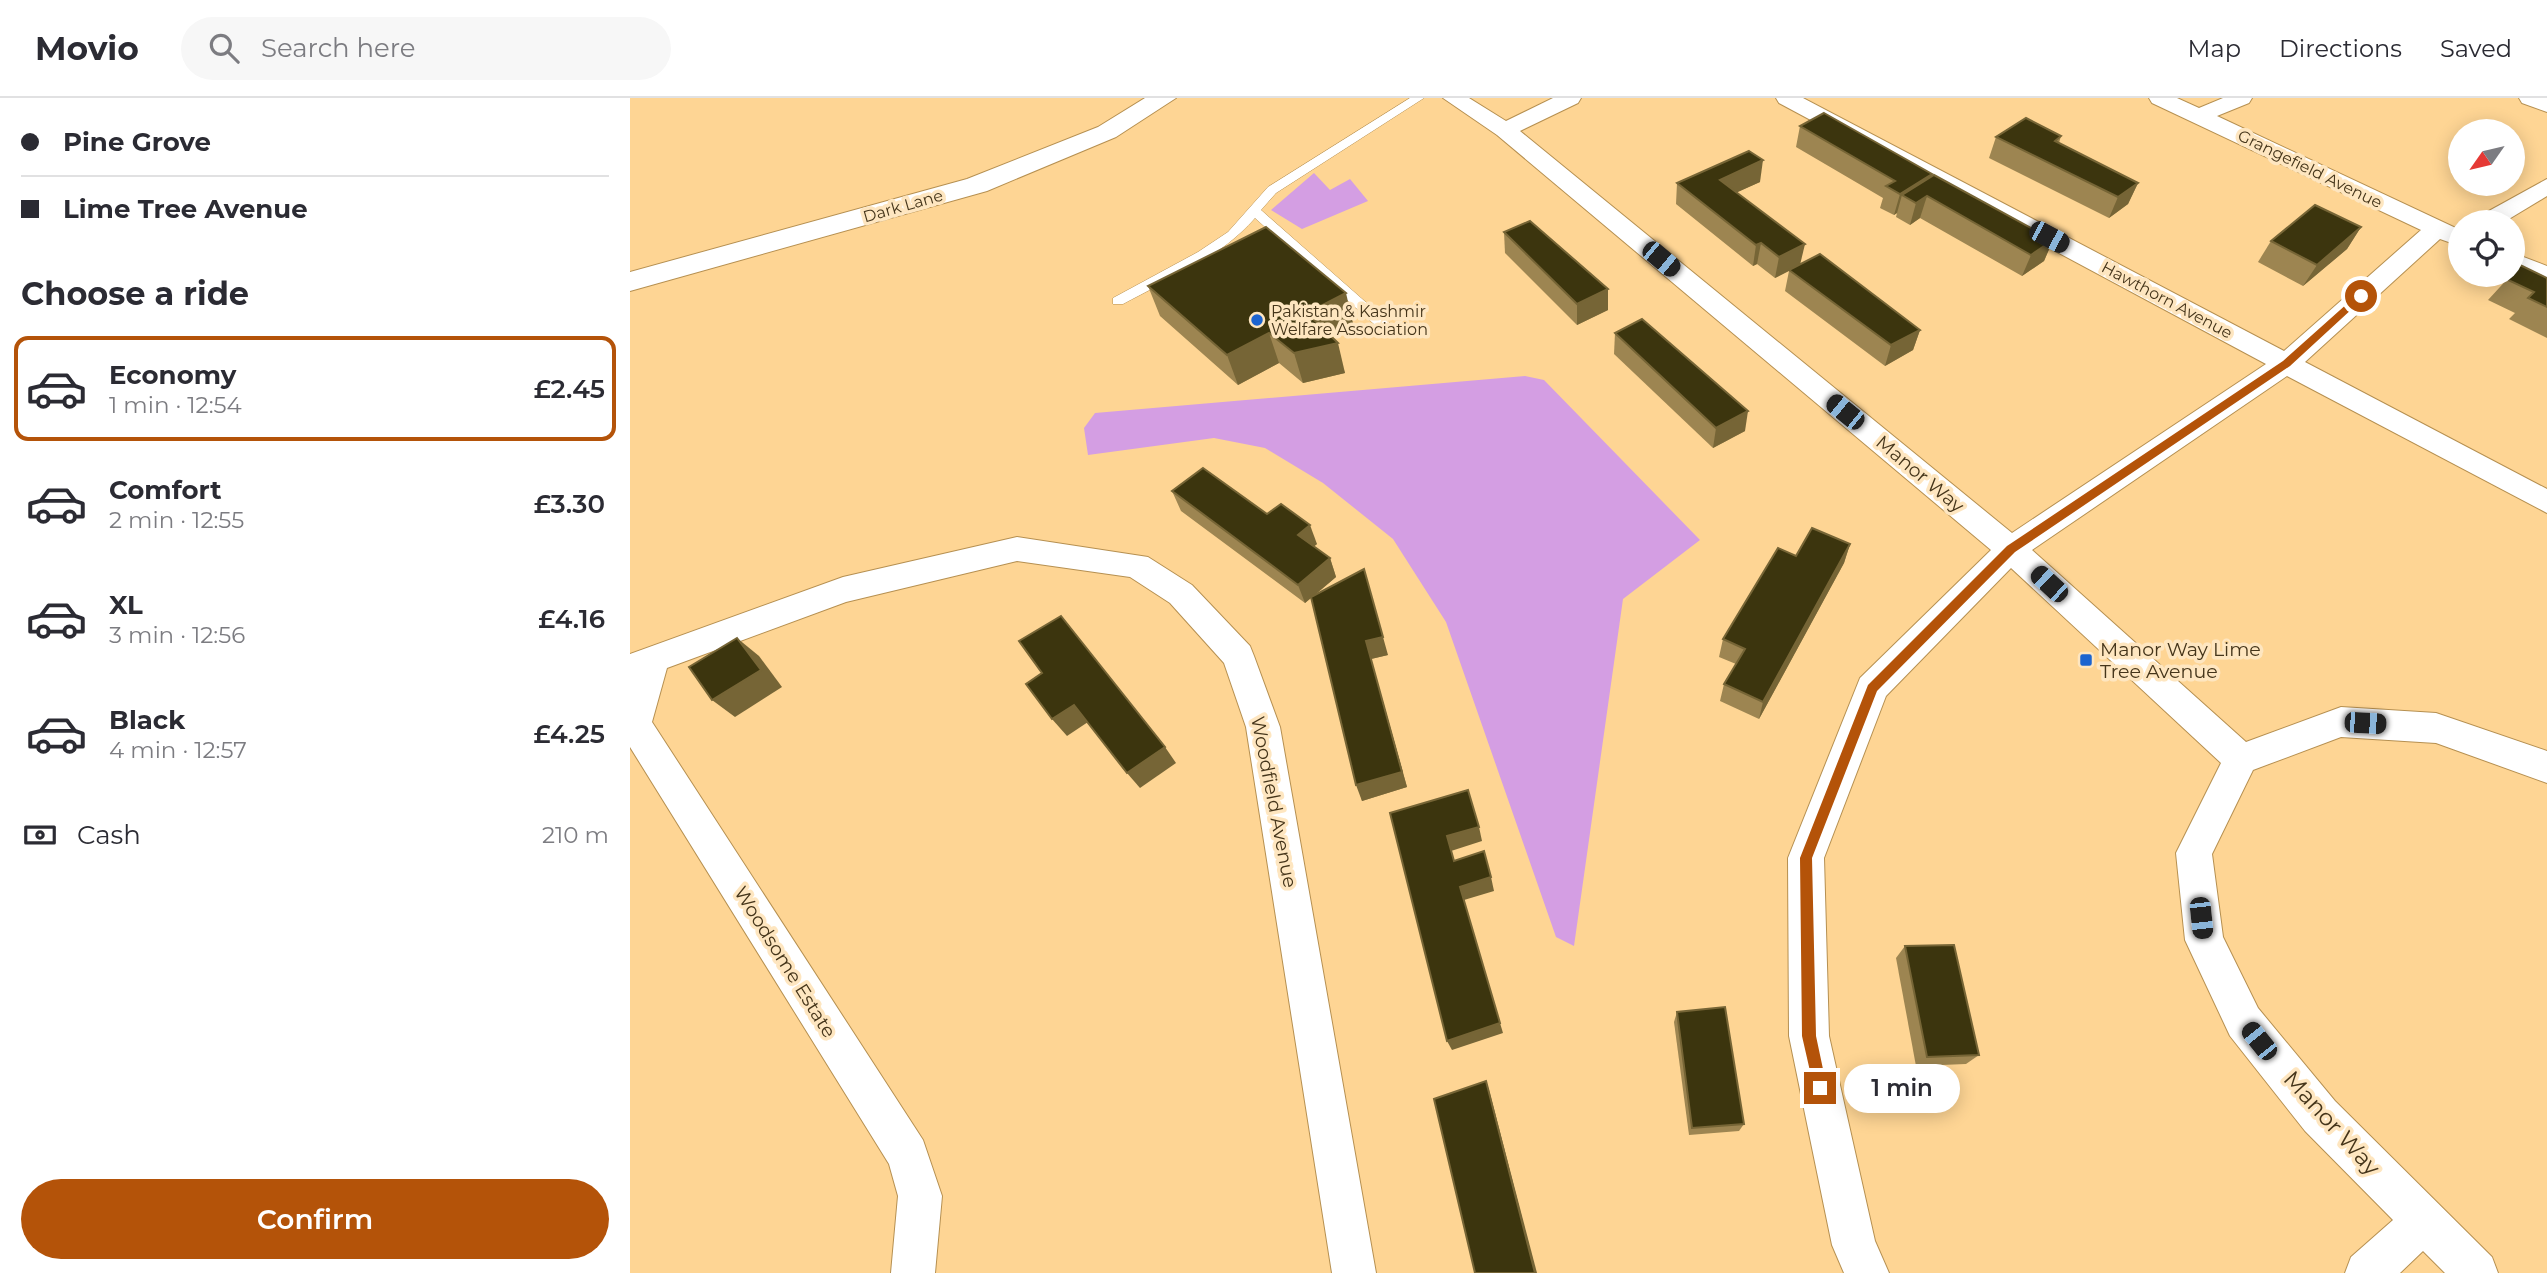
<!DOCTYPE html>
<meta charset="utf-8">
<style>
:root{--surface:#fff;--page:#f7f7f7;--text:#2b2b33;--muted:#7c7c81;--line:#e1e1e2;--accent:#b45309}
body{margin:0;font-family:Montserrat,sans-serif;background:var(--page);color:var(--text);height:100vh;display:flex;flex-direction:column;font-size:26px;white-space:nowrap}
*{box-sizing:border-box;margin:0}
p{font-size:23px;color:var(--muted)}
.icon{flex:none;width:38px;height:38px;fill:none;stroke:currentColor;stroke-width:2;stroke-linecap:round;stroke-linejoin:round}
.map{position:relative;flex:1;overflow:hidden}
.panel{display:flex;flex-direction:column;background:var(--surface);width:630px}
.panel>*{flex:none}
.top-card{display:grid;align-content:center;height:154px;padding:0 21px;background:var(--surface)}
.needle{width:46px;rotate:236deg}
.tools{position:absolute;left:1818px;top:21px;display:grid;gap:14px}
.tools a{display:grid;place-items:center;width:77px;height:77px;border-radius:50%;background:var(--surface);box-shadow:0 4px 18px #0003;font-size:35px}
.end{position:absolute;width:32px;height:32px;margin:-16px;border:9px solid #b45309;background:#fff;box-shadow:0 0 0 4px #fff}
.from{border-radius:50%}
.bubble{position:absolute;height:49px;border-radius:24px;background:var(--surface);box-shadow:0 4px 18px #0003;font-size:23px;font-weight:600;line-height:49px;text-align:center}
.car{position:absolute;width:21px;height:42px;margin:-21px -10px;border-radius:9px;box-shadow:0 0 5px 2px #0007;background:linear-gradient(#222 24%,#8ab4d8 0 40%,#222 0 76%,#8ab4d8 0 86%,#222 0)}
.top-card b{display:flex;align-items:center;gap:24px;height:66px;font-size:26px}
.top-card b+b{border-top:2px solid var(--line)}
.top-card i{width:18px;height:18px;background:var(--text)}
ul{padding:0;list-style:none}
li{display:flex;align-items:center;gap:21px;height:105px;margin:0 14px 10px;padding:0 7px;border:4px solid transparent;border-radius:14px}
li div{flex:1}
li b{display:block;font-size:26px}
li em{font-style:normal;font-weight:600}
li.selected{border-color:var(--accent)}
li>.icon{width:63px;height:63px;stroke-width:1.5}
h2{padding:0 21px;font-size:32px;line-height:84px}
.pay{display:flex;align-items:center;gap:18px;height:77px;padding:0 21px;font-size:26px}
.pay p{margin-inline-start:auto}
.cta{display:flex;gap:14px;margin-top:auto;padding:14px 21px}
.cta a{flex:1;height:80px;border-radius:42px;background:var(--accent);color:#fff;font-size:28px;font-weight:600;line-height:80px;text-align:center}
header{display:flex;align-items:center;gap:42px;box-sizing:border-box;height:98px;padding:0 35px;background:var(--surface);border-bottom:2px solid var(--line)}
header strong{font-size:33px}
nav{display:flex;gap:38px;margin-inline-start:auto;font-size:24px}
.search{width:490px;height:63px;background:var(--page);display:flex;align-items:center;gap:18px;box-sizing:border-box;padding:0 24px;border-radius:38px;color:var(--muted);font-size:26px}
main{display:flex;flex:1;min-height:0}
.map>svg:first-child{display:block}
</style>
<header>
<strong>Movio</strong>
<div class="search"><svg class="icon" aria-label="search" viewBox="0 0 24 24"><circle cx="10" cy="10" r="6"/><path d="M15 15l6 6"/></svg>Search here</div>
<nav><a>Map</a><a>Directions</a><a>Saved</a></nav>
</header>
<main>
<section class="panel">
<div class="top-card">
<b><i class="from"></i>Pine Grove</b>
<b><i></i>Lime Tree Avenue</b>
</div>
<h2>Choose a ride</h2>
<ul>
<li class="selected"><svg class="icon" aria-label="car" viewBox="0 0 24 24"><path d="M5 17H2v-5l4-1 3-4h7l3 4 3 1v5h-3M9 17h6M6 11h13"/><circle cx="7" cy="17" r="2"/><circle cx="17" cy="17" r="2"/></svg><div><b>Economy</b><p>1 min · 12:54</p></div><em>£2.45</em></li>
<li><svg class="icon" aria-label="car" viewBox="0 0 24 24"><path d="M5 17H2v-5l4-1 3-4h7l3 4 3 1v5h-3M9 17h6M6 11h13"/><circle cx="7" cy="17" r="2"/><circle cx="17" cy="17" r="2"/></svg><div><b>Comfort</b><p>2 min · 12:55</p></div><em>£3.30</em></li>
<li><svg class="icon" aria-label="car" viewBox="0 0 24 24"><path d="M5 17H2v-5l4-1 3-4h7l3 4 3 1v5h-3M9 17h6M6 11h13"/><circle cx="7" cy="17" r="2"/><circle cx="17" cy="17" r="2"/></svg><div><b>XL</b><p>3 min · 12:56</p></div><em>£4.16</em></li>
<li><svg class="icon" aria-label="car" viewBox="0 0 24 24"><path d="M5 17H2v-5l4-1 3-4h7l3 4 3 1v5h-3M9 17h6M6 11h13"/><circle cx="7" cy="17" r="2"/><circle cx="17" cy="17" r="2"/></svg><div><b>Black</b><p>4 min · 12:57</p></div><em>£4.25</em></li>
</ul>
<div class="pay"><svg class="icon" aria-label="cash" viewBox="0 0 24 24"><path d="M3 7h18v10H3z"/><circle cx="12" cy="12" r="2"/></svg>Cash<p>210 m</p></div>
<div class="cta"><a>Confirm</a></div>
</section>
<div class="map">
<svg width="1917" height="1175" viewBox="0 0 1917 1175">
<rect width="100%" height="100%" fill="#fed594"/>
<g fill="#d49ee3">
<polygon points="684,75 700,92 720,81 738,103 672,131 641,112"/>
<polygon points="895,278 914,282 1070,442 993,501 944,848 926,839 816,524 763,441 693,385 635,350 584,340 458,357 454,330 465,315"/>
</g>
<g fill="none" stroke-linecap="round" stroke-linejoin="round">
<g stroke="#b69051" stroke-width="1">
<path id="service" d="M780 0H794L646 95 631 112 764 229V235H754L625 120C590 160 539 181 493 206H483V200L568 154 598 134 638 89Z"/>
</g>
<g stroke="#b69051" stroke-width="2">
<g id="minor">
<polygon points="813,0 839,0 876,23 923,0 951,0 948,5 890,33 1382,435 1636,266 1149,5 1146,0 1173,0 1654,253 1791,132 1522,5 1519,0 1547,0 1569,10 1593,0 1622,0 1619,5 1587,18 1830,132 1830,148 1810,141 1675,264 1917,391 1917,415 1657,278 1402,452 1616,644 1711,609 1806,615 1917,653 1917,685 1806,645 1711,639 1623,672 1582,756 1593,839 1628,910 1705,1003 1862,1159 1868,1175 1815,1175 1793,1153 1770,1175 1715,1175 1721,1159 1763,1122 1675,1033 1600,938 1555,842 1546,755 1591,665 1381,470 1256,598 1194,760 1199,938 1245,1143 1259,1175 1214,1175 1202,1147 1159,938 1158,760 1230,580 1361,452 867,37"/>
<polygon points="1889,0 1917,0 1917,14 1892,5"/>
<polygon points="1917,81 1917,98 1874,124 1845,124 1848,119"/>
<polygon points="1883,155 1917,168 1917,186 1883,172"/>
<polygon points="387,439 518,459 562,487 620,548 624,558 650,629 746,1175 702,1175 616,629 594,565 540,505 500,479 387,463 216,504 37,570 22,624 293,1042 312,1098 305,1175 261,1175 268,1098 259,1066 0,649 0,556 213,479"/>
</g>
</g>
<g stroke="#b69051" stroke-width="2">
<polygon id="tertiary" points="515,0 546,0 486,39 357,93 0,193 0,174 337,81 468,29"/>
</g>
<use href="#service" fill="#fff" fill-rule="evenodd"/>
<use href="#minor" fill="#fff" fill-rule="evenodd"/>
<use href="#tertiary" fill="#fff" fill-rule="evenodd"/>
</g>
<g fill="#9d8551">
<polygon points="1170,28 1302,76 1301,79 1423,142 1414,163 1392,178 1290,120 1280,127 1266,119 1267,115 1264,117 1250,110 1253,100 1166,49"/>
<polygon points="1431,38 1429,45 1508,85 1498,106 1479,120 1359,60 1366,39"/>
<polygon points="1130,84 1107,94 1171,166 1290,232 1283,252 1255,268 1155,193 1159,173 1145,180 1127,166 1123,168 1046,106 1047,85"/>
<polygon points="1731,129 1717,151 1673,188 1628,164 1641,143"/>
<polygon points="874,134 978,212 947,227 875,155"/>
<polygon points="1881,177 1917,180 1917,240 1879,221 1885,215 1858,202"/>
<polygon points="518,188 723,225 700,238 715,275 673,285 649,265 608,287 530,218"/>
<polygon points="985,235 1115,333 1083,350 984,256"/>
<polygon points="542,393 637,416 687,446 684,448 700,460 706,479 685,497 758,557 741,561 777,689 732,703 681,500 675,505 551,413"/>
<polygon points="1220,446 1214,465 1129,621 1090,603 1094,586 1106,566 1089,559 1093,541 1166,458"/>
<polygon points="1275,848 1349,957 1336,966 1286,968 1266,860"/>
<polygon points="1047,914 1114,1026 1109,1033 1059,1037 1044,924"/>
</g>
<g fill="#766536">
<polygon points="1133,62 1130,84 1088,103 1090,82"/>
<polygon points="1302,76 1296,97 1272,97 1267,115 1264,117 1270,96"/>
<polygon points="1508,85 1498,106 1479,120 1488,99"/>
<polygon points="1297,98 1290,120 1280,127 1286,105"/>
<polygon points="1731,129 1717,151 1673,188 1687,167"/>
<polygon points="1423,142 1414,163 1392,178 1401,157"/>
<polygon points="1131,145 1127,166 1123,168 1126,147"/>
<polygon points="1175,146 1170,167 1145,180 1149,159"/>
<polygon points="978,191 978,212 947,227 947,206"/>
<polygon points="716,195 723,225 685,246 677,215"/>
<polygon points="1290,232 1283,252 1255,268 1261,247"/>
<polygon points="639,235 649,265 608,287 597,257"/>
<polygon points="708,245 715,275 673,285 664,255"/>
<polygon points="1118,313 1115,333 1083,350 1086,330"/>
<polygon points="680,427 687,446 675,456 668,437"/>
<polygon points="1220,446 1214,465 1129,621 1133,604"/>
<polygon points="700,460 706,479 675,505 668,487"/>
<polygon points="734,471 758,557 741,561 777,689 732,703 726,687 736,543"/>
<polygon points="107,540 129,558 152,589 105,619 82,602"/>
<polygon points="444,607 458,624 437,638 422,621"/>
<polygon points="535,649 546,665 510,690 497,675"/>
<polygon points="849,729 852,743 821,753 817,738"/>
<polygon points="861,779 864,793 834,802 830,789"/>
<polygon points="870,925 873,935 822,952 817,943"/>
<polygon points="856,983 859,992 907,1175 905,1175"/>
</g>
<g fill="#3c350e" stroke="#766536" stroke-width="2">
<polygon points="1194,15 1302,76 1270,96 1256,88 1265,83 1170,28"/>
<polygon points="1396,20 1431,38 1425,43 1508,85 1488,99 1366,39"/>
<polygon points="1119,53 1133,62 1090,82 1175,146 1149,159 1131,145 1126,147 1047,85"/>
<polygon points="1304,77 1423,142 1401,157 1297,98 1286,105 1272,97"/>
<polygon points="1685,107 1731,129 1687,167 1641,143"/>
<polygon points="900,123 978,191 947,206 874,134"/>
<polygon points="636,129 716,195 677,215 708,245 664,255 639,235 597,257 518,188"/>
<polygon points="1190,156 1290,232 1261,247 1159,172"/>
<polygon points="1890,167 1917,180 1917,209 1898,200 1904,194 1876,181 1881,177 1883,177 1883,174"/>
<polygon points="1012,221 1118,313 1086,330 985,235"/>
<polygon points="573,370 637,416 651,406 680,427 668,437 700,460 668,487 542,393"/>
<polygon points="1182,430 1220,446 1133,604 1094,586 1115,551 1093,541 1148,450 1166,458"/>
<polygon points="734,471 753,539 736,543 772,674 726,687 681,499"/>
<polygon points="431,518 535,649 497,675 444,607 422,621 396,586 412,575 389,543"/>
<polygon points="107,540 131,572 82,602 59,569"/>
<polygon points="838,692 849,729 817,738 824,763 854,753 861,779 830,789 870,925 817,943 760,715"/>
<polygon points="1324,847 1349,957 1297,959 1275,848"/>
<polygon points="1095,909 1114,1026 1062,1030 1047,914"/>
<polygon points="856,983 905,1175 845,1175 804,1001"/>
</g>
<polygon fill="#b45309" points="1728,196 1736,198 1660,268 1385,454 1247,593 1182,760 1186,938 1197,990 1190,997 1185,995 1172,938 1170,760 1238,587 1377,448 1653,263"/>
<g fill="#1c64cf" stroke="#fee6c0" stroke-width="2.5">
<circle cx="627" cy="222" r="7"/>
<rect x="1449" y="555" width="14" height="14" rx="3.5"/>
</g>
<g text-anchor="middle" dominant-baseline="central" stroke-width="7" stroke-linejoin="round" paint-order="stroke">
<g font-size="16" fill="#45351a" stroke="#fee6c0">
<text transform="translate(1680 71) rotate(26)">Grangefield Avenue</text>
<text transform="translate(273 108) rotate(-16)">Dark Lane</text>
<text transform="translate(1537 202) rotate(28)">Hawthorn Avenue</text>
</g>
<g font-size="16" fill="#45351a" stroke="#fee6c0" text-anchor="start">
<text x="641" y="213">Pakistan &amp; Kashmir<tspan x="641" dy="18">Welfare Association</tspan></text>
</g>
<g font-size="19" fill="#45351a" stroke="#fee6c0">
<text transform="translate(1290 376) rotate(40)">Manor Way</text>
<text transform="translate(644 704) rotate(79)">Woodfield Avenue</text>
<text transform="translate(155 864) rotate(58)">Woodsome Estate</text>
</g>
<g font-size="19" fill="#45351a" stroke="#fee6c0" text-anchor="start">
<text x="1470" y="551">Manor Way Lime<tspan x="1470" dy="22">Tree Avenue</tspan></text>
</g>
<g font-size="23" fill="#45351a" stroke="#fee6c0">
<text transform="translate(1702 1025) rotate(48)">Manor Way</text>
</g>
</g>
</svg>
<div class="tools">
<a><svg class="needle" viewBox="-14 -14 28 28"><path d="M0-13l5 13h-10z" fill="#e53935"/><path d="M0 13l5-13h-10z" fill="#7c7c81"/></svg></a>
<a><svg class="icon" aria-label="locate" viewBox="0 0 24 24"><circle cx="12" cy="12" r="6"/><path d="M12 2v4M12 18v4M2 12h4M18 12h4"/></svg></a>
</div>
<i class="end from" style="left:1731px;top:198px"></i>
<i class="end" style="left:1190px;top:990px"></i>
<div class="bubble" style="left:1214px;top:966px;width:116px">1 min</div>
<i class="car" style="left:1419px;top:139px;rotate:118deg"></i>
<i class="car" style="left:1031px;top:161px;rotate:130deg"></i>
<i class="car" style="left:1215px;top:314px;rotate:309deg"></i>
<i class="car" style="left:1419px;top:486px;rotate:313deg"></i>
<i class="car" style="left:1735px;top:625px;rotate:93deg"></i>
<i class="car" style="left:1571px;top:820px;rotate:174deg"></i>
<i class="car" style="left:1629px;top:943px;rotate:321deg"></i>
</div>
</main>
